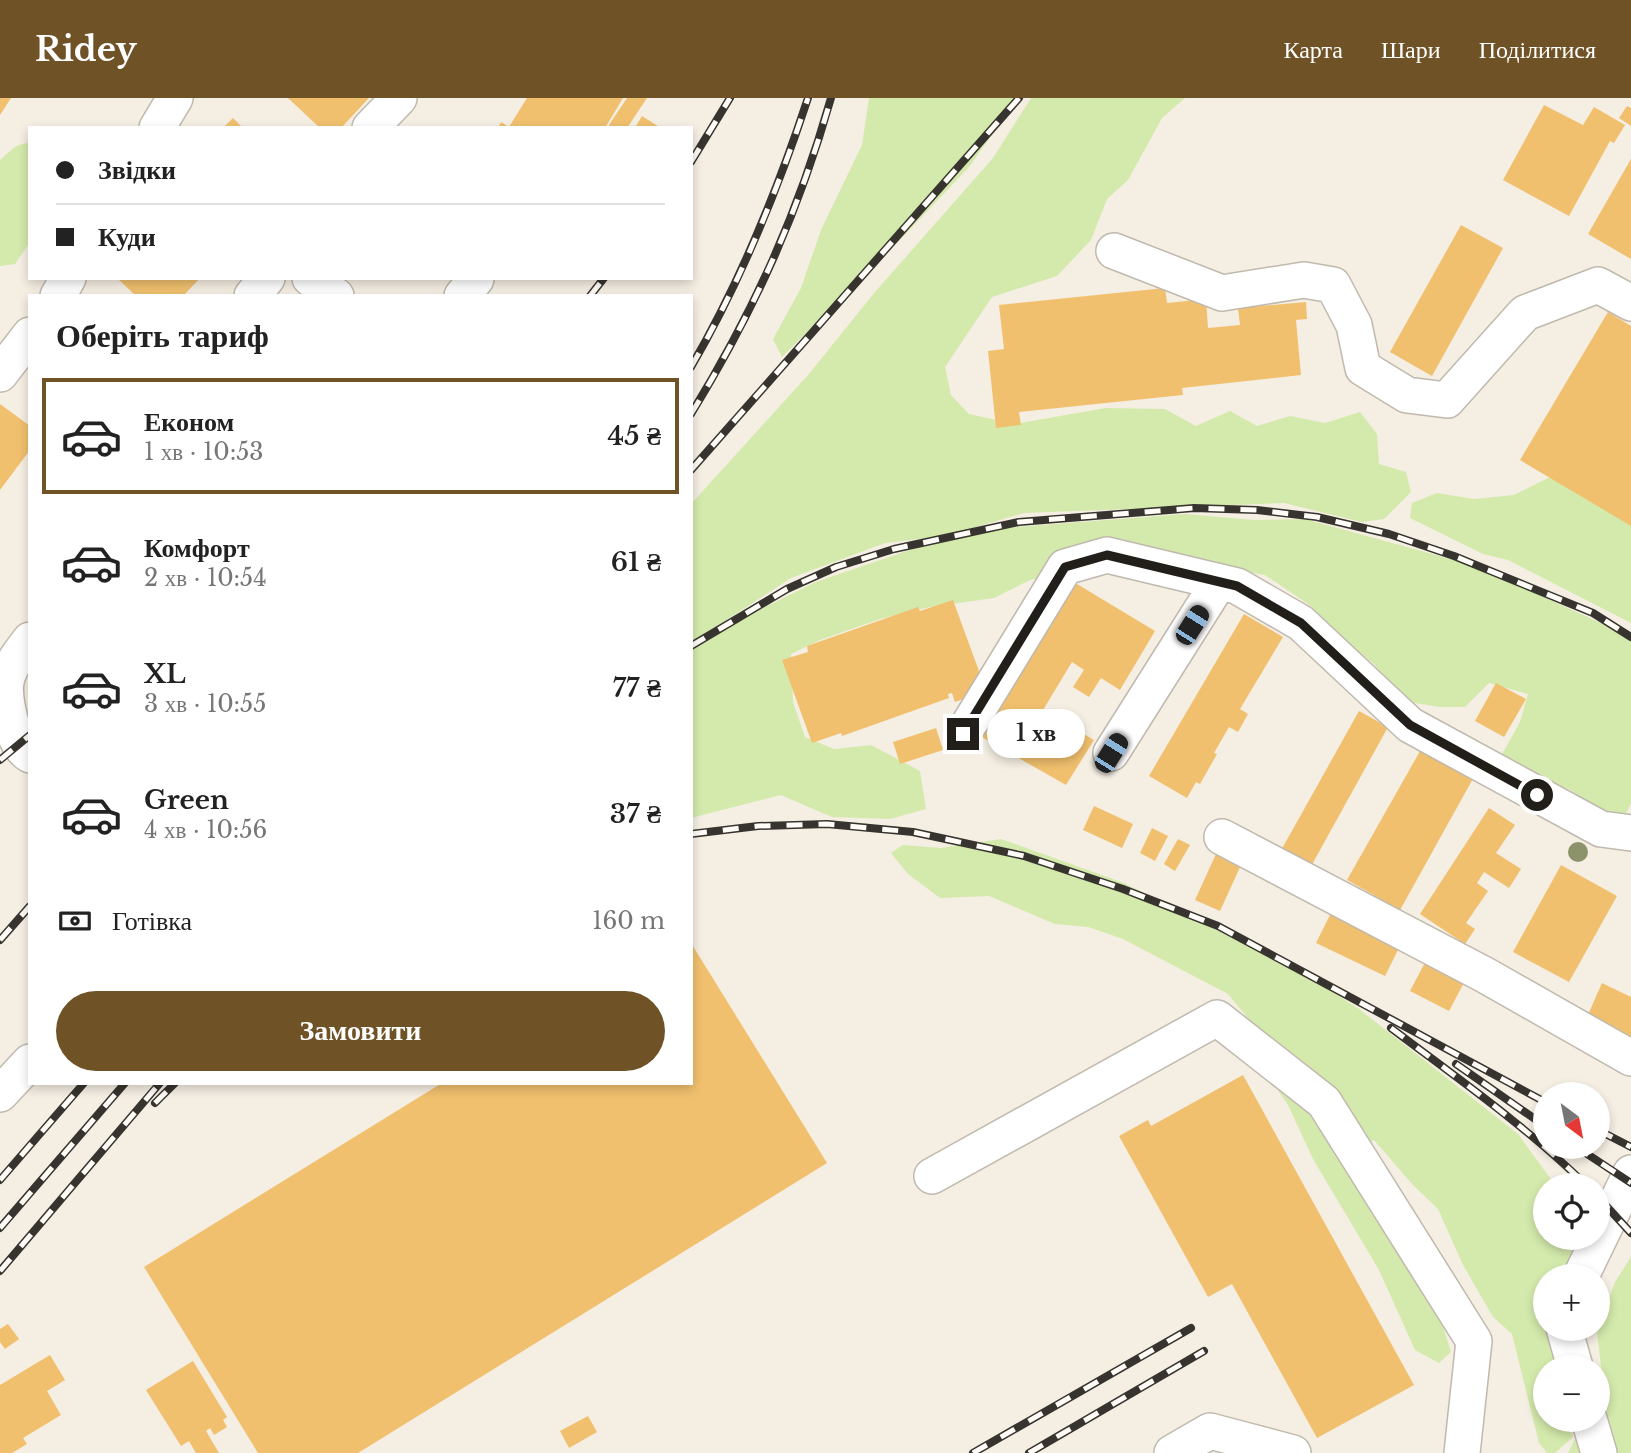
<!DOCTYPE html>
<html lang="uk">
<meta charset="utf-8">
<style>
:root{--surface:#fff;--page:#f6f6f6;--text:#222;--muted:#767676;--line:#e0e0e0;--accent:#6f5326}
body{margin:0;font-family:"Libre Baskerville",serif;background:var(--page);color:var(--text);height:100vh;display:flex;flex-direction:column;font-size:26px;white-space:nowrap}
*{box-sizing:border-box;margin:0}
p{font-size:23px;color:var(--muted)}
.icon{flex:none;width:38px;height:38px;fill:none;stroke:currentColor;stroke-width:2;stroke-linecap:round;stroke-linejoin:round}
.map{position:relative;flex:1;overflow:hidden}
.side{position:absolute;left:28px;top:196px;width:665px;height:791px;display:flex;flex-direction:column;background:var(--surface);border-radius:0px;box-shadow:0 4px 10px #0003}
.side>*{flex:none}
.hud{position:absolute;left:28px;top:28px;width:665px;height:154px;border-radius:0px;box-shadow:0 4px 10px #0003;display:grid;align-content:center;height:154px;padding:0 28px;background:var(--surface)}
.needle{width:46px;rotate:148deg}
.fabs{position:absolute;left:1533px;top:984px;display:grid;gap:14px}
.fabs a{display:grid;place-items:center;width:77px;height:77px;border-radius:50%;background:var(--surface);box-shadow:0 4px 10px #0003;font-size:35px}
.end{position:absolute;width:32px;height:32px;margin:-16px;border:9px solid #221f1b;background:#fff;box-shadow:0 0 0 4px #fff}
.from{border-radius:50%}
.bubble{position:absolute;height:49px;border-radius:24px;background:var(--surface);box-shadow:0 4px 10px #0003;font-size:23px;font-weight:600;line-height:49px;text-align:center}
.car{position:absolute;width:21px;height:42px;margin:-21px -10px;border-radius:9px;box-shadow:0 0 5px 2px #0007;background:linear-gradient(#222 24%,#8ab4d8 0 40%,#222 0 76%,#8ab4d8 0 86%,#222 0)}
.hud b{display:flex;align-items:center;gap:24px;height:66px;font-size:26px}
.hud b+b{border-top:2px solid var(--line)}
.hud i{width:18px;height:18px;background:var(--text)}
ul{padding:0;list-style:none}
li{display:flex;align-items:center;gap:21px;height:116px;margin:0 14px 10px;padding:0 14px;border:4px solid transparent;border-radius:0px}
li div{flex:1}
li b{display:block;font-size:26px}
li em{font-style:normal;font-weight:600}
li.active{border-color:var(--accent)}
li>.icon{width:63px;height:63px;stroke-width:1.5}
h2{padding:0 28px;font-size:32px;line-height:84px}
.pay{display:flex;align-items:center;gap:18px;height:77px;padding:0 28px;font-size:26px}
.pay p{margin-inline-start:auto}
.cta{display:flex;gap:14px;margin-top:auto;padding:14px 28px}
.cta a{flex:1;height:80px;border-radius:42px;background:var(--accent);color:#fff;font-size:28px;font-weight:600;line-height:80px;text-align:center}
header{display:flex;align-items:center;gap:42px;box-sizing:border-box;height:98px;padding:0 35px;background:var(--accent);color:#fff}
header strong{font-size:33px}
nav{display:flex;gap:38px;margin-inline-start:auto;font-size:24px}
.map>svg:first-child{display:block}
</style>
<header>
<strong>Ridey</strong>
<nav><a>Карта</a><a>Шари</a><a>Поділитися</a></nav>
</header>
<div class="map">
<svg width="1631" height="1355" viewBox="0 0 1631 1355">
<rect width="100%" height="100%" fill="#f5eee3"/>
<g fill="#d4eaac">
<polygon points="869,0 1018,0 969,69 898,144 782,259 773,241 801,190 821,132 862,47"/>
<polygon points="1031,0 1185,0 1162,20 1128,82 1107,101 1091,142 1057,178 992,199 945,269 951,297 969,316 1014,326 1106,310 1165,311 1196,328 1230,313 1257,328 1290,318 1325,325 1360,314 1377,336 1379,366 1406,374 1411,394 1384,421 1362,424 1284,405 1024,415 945,438 885,445 791,480 691,545 691,406 808,277 875,194 993,60"/>
<polygon points="30,44 30,144 15,166 0,168 0,62 16,48"/>
<polygon points="1550,379 1631,422 1631,525 1508,462 1483,456 1410,420 1412,405 1437,395 1474,401 1514,397"/>
<polygon points="1185,416 1255,422 1305,421 1476,468 1605,527 1631,542 1631,705 1624,720 1600,714 1569,691 1534,683 1500,660 1520,624 1528,596 1489,585 1465,609 1440,609 1401,603 1375,567 1336,535 1311,508 1265,477 1209,467 1107,467 1030,482 994,500 930,509 880,521 820,542 791,556 793,604 805,639 834,651 871,647 920,673 926,711 890,721 832,719 781,697 691,720 691,552 726,528 816,484 927,446 1004,430"/>
<polygon points="1001,741 1124,785 1306,877 1359,911 1518,1036 1555,1087 1545,1087 1545,1139 1577,1139 1595,1171 1593,1178 1545,1178 1545,1230 1578,1230 1568,1269 1545,1269 1545,1321 1567,1321 1573,1339 1555,1355 1547,1355 1539,1345 1512,1236 1493,1219 1463,1167 1438,1111 1413,1087 1374,1042 1355,1051 1435,1204 1451,1254 1439,1265 1415,1252 1379,1172 1313,1061 1288,1007 1260,966 1240,958 1248,920 1228,896 1123,841 1088,829 1055,826 989,798 940,800 908,776 891,755 903,747 941,750"/>
<polygon points="1631,1159 1631,1355 1568,1355 1582,1327 1607,1317 1597,1235 1615,1184"/>
</g>
<g fill="#f0c06e">
<polygon points="0,0 11,0 0,17"/>
<polygon points="288,0 369,0 341,30 320,30"/>
<polygon points="527,0 623,0 605,30 498,30 501,24 509,29"/>
<polygon points="627,0 647,0 627,30 612,30 609,27"/>
<polygon points="1544,7 1583,27 1594,9 1625,27 1614,45 1610,43 1569,118 1503,82"/>
<polygon points="1627,8 1631,10 1631,28 1619,20"/>
<polygon points="642,18 661,30 635,30"/>
<polygon points="233,20 243,30 223,30"/>
<polygon points="1631,61 1631,161 1588,136"/>
<polygon points="1461,127 1503,150 1432,278 1390,254"/>
<polygon points="117,180 200,180 183,198 136,198"/>
<polygon points="1165,190 1167,205 1206,201 1208,230 1240,227 1238,210 1306,204 1307,221 1296,222 1301,277 1182,290 1183,297 1019,314 1021,327 996,330 988,253 1004,251 999,207"/>
<polygon points="1608,214 1631,228 1631,428 1520,362"/>
<polygon points="0,306 30,328 30,352 0,392"/>
<polygon points="1072,483 1155,533 1120,592 1101,580 1089,599 1073,589 1084,572 1072,564 1043,612 1094,642 1066,687 978,637"/>
<polygon points="953,502 983,584 978,596 955,604 952,595 948,596 949,600 842,638 841,635 812,645 782,562 808,554 807,548 918,509 920,513"/>
<polygon points="1244,516 1283,539 1240,611 1248,616 1238,634 1229,629 1214,655 1217,656 1200,686 1196,684 1187,700 1149,678"/>
<polygon points="1496,585 1526,601 1504,639 1475,623"/>
<polygon points="1359,613 1388,629 1309,772 1279,756"/>
<polygon points="936,630 943,652 900,666 893,644"/>
<polygon points="1428,639 1480,668 1400,812 1347,782"/>
<polygon points="1094,708 1133,726 1122,750 1083,732"/>
<polygon points="1489,710 1515,727 1496,755 1521,771 1509,790 1484,774 1477,785 1488,793 1466,825 1475,831 1465,846 1420,816"/>
<polygon points="1152,730 1168,738 1155,763 1140,755"/>
<polygon points="1178,741 1190,747 1175,773 1164,766"/>
<polygon points="1216,756 1241,767 1220,813 1195,802"/>
<polygon points="1561,767 1617,798 1569,884 1513,854"/>
<polygon points="1334,809 1403,842 1385,878 1316,845"/>
<polygon points="691,845 827,1065 358,1355 258,1355 144,1169 442,985 691,985"/>
<polygon points="1429,857 1468,877 1449,913 1410,893"/>
<polygon points="1602,885 1631,899 1631,940 1587,919"/>
<polygon points="1243,977 1414,1287 1317,1340 1232,1186 1208,1199 1119,1038 1148,1022 1151,1028"/>
<polygon points="8,1226 19,1241 5,1251 0,1244 0,1231"/>
<polygon points="50,1257 65,1282 47,1293 61,1317 23,1340 27,1346 12,1355 0,1355 0,1287"/>
<polygon points="193,1263 227,1319 223,1322 227,1329 214,1337 210,1330 206,1333 219,1355 196,1355 189,1343 181,1348 146,1292"/>
<polygon points="588,1318 597,1334 569,1350 560,1333"/>
</g>
<g fill="none" stroke-linecap="round" stroke-linejoin="round">
<g stroke="#c0b9ae" stroke-width="38">
<g id="minor">
<polyline points="157,30 175,0"/>
<polyline points="370,30 399,0"/>
<polyline points="1114,153 1222,195 1304,182 1333,187 1354,227 1363,270 1407,297 1447,302 1525,215 1598,187 1631,205"/>
<polyline points="310,180 336,198"/>
<polyline points="58,198 68,180"/>
<polyline points="252,198 267,180"/>
<polyline points="462,198 476,181"/>
<polyline points="0,276 30,237"/>
<path d="M30 542C3 577 0 585 12 629 15 638 21 652 30 657"/>
<polyline points="963,636 1065,469 1107,457 1237,488 1301,525 1410,627 1601,731 1631,735"/>
<polyline points="1111,655 1219,484"/>
<polyline points="1222,739 1485,877 1631,960"/>
<polyline points="0,996 30,964"/>
<polyline points="932,1078 1217,920 1324,1004 1474,1243 1462,1355"/>
<polyline points="1581,1178 1631,1075"/>
<polyline points="1564,1230 1575,1269"/>
<polyline points="1589,1321 1599,1355"/>
<polyline points="1172,1355 1210,1333 1293,1355"/>
</g>
</g>
<use href="#minor" stroke="#fff" stroke-width="35"/>
<g stroke="#37342f" stroke-width="8">
<g id="rail">
<polyline points="691,64 730,0"/>
<polyline points="590,198 604,180"/>
<path d="M691 269C741 183 777 94 808 0"/>
<path d="M691 316C754 213 798 116 831 0"/>
<polyline points="691,372 1019,0"/>
<polyline points="691,548 787,491 836,469 894,451 1019,424 1194,410 1257,412 1317,419 1389,436 1454,458 1593,515 1631,539"/>
<polyline points="0,662 30,637"/>
<polyline points="691,736 758,728 827,726 913,734 1024,758 1123,791 1218,828 1545,1004"/>
<polyline points="0,842 30,808"/>
<path d="M1391 930C1457 980 1526 1028 1586 1087"/>
<polyline points="1456,966 1545,1028"/>
<polyline points="155,1005 175,985"/>
<polyline points="1598,1032 1631,1049"/>
<polyline points="1575,1048 1631,1085"/>
<polyline points="0,1082 84,985"/>
<polyline points="1598,1099 1631,1135"/>
<polyline points="0,1130 125,985"/>
<polyline points="0,1173 160,985"/>
<polyline points="973,1355 1191,1230"/>
<polyline points="1029,1355 1204,1253"/>
</g>
</g>
<use href="#rail" stroke="#fffcf7" stroke-width="5" stroke-dasharray="16" stroke-linecap="butt"/>
</g>
<circle fill="#8c926a" cx="1578" cy="754" r="10"/>
<g fill="none" stroke-linecap="round" stroke-linejoin="round">
<polyline stroke="#221f1b" stroke-width="9" points="963,636 1065,469 1107,457 1237,488 1301,525 1410,627 1537,697"/>
</g>
</svg>
<div class="fabs">
<a><svg class="needle" viewBox="-14 -14 28 28"><path d="M0-13l5 13h-10z" fill="#e53935"/><path d="M0 13l5-13h-10z" fill="#767676"/></svg></a>
<a><svg class="icon" aria-label="locate" viewBox="0 0 24 24"><circle cx="12" cy="12" r="6"/><path d="M12 2v4M12 18v4M2 12h4M18 12h4"/></svg></a>
<a>+</a>
<a>−</a>
</div>
<i class="end from" style="left:1537px;top:697px"></i>
<i class="end" style="left:963px;top:636px"></i>
<div class="bubble" style="left:987px;top:611px;width:98px">1 хв</div>
<i class="car" style="left:1192px;top:527px;rotate:32deg"></i>
<i class="car" style="left:1111px;top:655px;rotate:32deg"></i>
<div class="hud">
<b><i class="from"></i>Звідки</b>
<b><i></i>Куди</b>
</div>
<section class="side">
<h2>Оберіть тариф</h2>
<ul>
<li class="active"><svg class="icon" aria-label="car" viewBox="0 0 24 24"><path d="M5 17H2v-5l4-1 3-4h7l3 4 3 1v5h-3M9 17h6M6 11h13"/><circle cx="7" cy="17" r="2"/><circle cx="17" cy="17" r="2"/></svg><div><b>Економ</b><p>1 хв · 10:53</p></div><em>45 ₴</em></li>
<li><svg class="icon" aria-label="car" viewBox="0 0 24 24"><path d="M5 17H2v-5l4-1 3-4h7l3 4 3 1v5h-3M9 17h6M6 11h13"/><circle cx="7" cy="17" r="2"/><circle cx="17" cy="17" r="2"/></svg><div><b>Комфорт</b><p>2 хв · 10:54</p></div><em>61 ₴</em></li>
<li><svg class="icon" aria-label="car" viewBox="0 0 24 24"><path d="M5 17H2v-5l4-1 3-4h7l3 4 3 1v5h-3M9 17h6M6 11h13"/><circle cx="7" cy="17" r="2"/><circle cx="17" cy="17" r="2"/></svg><div><b>XL</b><p>3 хв · 10:55</p></div><em>77 ₴</em></li>
<li><svg class="icon" aria-label="car" viewBox="0 0 24 24"><path d="M5 17H2v-5l4-1 3-4h7l3 4 3 1v5h-3M9 17h6M6 11h13"/><circle cx="7" cy="17" r="2"/><circle cx="17" cy="17" r="2"/></svg><div><b>Green</b><p>4 хв · 10:56</p></div><em>37 ₴</em></li>
</ul>
<div class="pay"><svg class="icon" aria-label="cash" viewBox="0 0 24 24"><path d="M3 7h18v10H3z"/><circle cx="12" cy="12" r="2"/></svg>Готівка<p>160 m</p></div>
<div class="cta"><a>Замовити</a></div>
</section>
</div>
